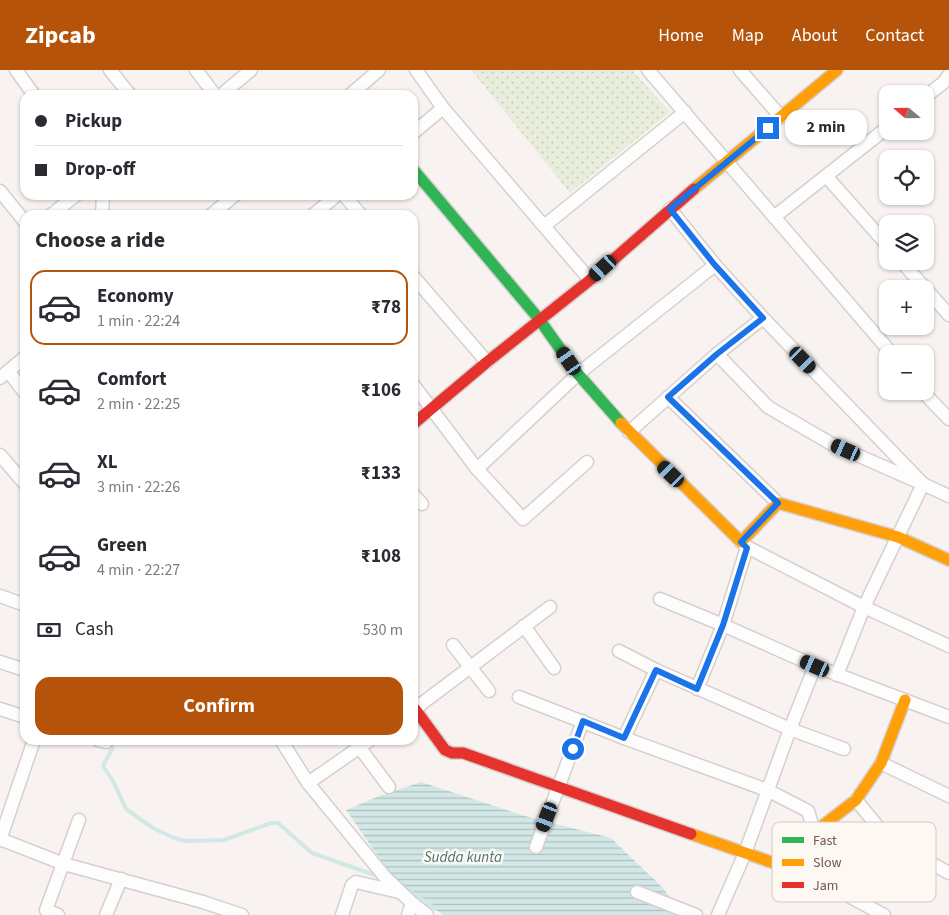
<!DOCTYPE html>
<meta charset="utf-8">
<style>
:root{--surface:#fff;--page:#f7f7f7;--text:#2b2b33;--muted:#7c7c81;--line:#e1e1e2;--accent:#b45309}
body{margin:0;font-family:"Source Sans 3",sans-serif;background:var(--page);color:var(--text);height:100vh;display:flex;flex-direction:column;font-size:19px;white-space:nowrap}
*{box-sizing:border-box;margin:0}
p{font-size:16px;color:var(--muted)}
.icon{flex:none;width:28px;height:28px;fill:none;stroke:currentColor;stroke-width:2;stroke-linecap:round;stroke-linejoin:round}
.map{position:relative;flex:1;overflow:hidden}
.sheet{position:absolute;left:20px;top:140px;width:398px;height:535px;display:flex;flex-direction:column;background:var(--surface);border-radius:15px;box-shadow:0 1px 4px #0004}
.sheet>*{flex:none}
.top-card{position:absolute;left:20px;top:20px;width:398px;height:110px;border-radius:15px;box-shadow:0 1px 4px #0004;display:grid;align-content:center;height:110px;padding:0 15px;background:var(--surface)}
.needle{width:32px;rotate:290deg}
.controls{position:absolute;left:879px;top:15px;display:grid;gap:10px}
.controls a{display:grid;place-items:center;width:55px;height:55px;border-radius:10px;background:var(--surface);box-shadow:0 1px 4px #0004;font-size:25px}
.end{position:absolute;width:22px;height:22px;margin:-11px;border:6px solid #1a73e8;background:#fff;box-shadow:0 0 0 2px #fff}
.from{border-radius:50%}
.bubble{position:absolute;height:35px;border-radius:15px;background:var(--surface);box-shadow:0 1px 4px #0004;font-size:16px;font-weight:700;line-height:35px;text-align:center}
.car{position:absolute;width:15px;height:30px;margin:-15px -8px;border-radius:6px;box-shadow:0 0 4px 1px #0007;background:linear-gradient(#222 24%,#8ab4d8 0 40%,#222 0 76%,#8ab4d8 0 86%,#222 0)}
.top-card b{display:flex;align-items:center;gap:18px;height:48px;font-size:19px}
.top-card b+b{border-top:1px solid var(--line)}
.top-card i{width:12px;height:12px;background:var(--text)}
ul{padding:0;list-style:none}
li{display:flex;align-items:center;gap:15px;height:75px;margin:0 10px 8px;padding:0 5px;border:2px solid transparent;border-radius:15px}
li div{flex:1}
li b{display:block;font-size:19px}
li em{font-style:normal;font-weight:700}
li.current{border-color:var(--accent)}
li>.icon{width:45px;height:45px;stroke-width:1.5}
h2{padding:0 15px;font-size:22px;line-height:60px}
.pay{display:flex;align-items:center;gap:12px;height:55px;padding:0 15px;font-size:19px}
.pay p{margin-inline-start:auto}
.cta{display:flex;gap:10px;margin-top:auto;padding:10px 15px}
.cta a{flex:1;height:58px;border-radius:15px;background:var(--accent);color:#fff;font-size:20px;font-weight:700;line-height:58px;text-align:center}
header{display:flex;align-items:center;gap:30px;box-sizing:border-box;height:70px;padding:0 25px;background:var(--accent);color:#fff}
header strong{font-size:24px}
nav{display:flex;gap:28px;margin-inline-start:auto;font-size:18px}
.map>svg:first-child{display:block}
</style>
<header>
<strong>Zipcab</strong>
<nav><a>Home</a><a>Map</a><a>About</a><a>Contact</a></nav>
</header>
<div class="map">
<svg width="949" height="845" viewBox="0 0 949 845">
<defs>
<pattern id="park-dots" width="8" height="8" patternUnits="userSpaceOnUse" patternTransform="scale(1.25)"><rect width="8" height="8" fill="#e8eddc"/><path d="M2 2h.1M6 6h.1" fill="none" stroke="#cacdbf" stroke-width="1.8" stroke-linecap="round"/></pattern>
<pattern id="water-rules" width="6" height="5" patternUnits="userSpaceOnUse" patternTransform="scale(1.25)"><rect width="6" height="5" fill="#d2e8e7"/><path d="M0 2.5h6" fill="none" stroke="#afbfbe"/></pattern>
</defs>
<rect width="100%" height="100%" fill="#f8f3f0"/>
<polygon fill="url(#park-dots)" points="471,0 632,0 670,42 570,123"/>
<polygon fill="url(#water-rules)" points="421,712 525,746 611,768 662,817 684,845 443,845 394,809 346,740 379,726"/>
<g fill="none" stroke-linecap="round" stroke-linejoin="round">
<g stroke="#d2e8e7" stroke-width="4">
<polyline points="112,670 112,679 103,696 113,711 126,739 153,758 174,768 186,771 224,770 271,753 278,753 312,783 380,807"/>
<polyline points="402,816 435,839"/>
</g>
<g stroke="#d7cfcc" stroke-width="15">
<g id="street">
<polyline points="16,0 34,25"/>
<polyline points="110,0 130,25"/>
<polyline points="196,0 215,25"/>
<polyline points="416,0 443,38 590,210"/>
<polyline points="648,0 892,284"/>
<polyline points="740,0 781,47"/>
<polyline points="221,25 251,0"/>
<polyline points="350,25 379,0"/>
<polyline points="925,27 943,13 949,5"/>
<polyline points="412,64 443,38"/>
<polyline points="826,106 888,176"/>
<polyline points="0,121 25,152"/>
<polyline points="344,125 361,145"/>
<polyline points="670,139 715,195 763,248 923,414"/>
<polyline points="51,145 76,125"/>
<polyline points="102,145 103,125"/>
<polyline points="211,145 235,125"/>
<polyline points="313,145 337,125"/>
<polyline points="774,147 888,57"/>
<polyline points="544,156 685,42"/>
<polyline points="901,191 949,245"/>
<polyline points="412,205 487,292"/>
<polyline points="717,284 768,337 830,373 916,411"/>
<polyline points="8,301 25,323"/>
<polyline points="0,308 25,287"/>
<polyline points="412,313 477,399 523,449 587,392"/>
<polyline points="922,321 949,349"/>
<polyline points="668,327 778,433"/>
<polyline points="629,362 717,284 763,248"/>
<polyline points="0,385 25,414"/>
<polyline points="477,399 578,304 715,195"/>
<polyline points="412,423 422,434"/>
<polyline points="741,472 747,477 864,537 949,576"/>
<polyline points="0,526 25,535"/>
<polyline points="660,529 723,555 747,477"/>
<polyline points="524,556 554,598"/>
<polyline points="453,575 489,621"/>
<polyline points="619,581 656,600 790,659 745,783 718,845"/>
<polyline points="0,592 25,600"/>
<polyline points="815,596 790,659 844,679"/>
<polyline points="837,605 864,537 923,414 949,426"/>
<polyline points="697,619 723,555 815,596 949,647"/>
<polyline points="519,627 624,668 767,720 808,741 814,761"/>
<polyline points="0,639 25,647"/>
<polyline points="412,641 550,537"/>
<polyline points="624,668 656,600"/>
<polyline points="98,670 106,672"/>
<polyline points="281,670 308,713 385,807 412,833 408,845"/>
<polyline points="360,678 389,717"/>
<polyline points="881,693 949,726"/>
<polyline points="308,713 370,670"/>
<polyline points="856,730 888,769 949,803"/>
<polyline points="0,769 64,794 203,832 242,845"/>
<polyline points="0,770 34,670"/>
<polyline points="536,777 583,651"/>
<polyline points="828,815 884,845"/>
<polyline points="637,822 696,845"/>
<polyline points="412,833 427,845"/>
<polyline points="58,845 46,840 79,750"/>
<polyline points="106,845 121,809"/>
<polyline points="342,845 352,815 356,812 399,822"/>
</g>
</g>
<g stroke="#d7cfcc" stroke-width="14">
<polyline id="fast" points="412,98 539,249 578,304 621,353"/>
</g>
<g stroke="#d7cfcc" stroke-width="14">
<g id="slow">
<polyline points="694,119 837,0"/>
<polyline points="621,353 741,472 778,433 898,467 949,490"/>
<polyline points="691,764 774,793 856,730 881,693 905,630"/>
</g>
</g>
<g stroke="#d7cfcc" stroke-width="14">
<g id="jam">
<polyline points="412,355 487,292 590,210 694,119"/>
<polyline points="415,639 445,680 452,683 463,683 691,764"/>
</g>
</g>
<use href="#street" stroke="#fefdfd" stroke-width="12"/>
<use href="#fast" stroke="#30b455" stroke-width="11"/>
<use href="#slow" stroke="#ff9f0a" stroke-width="11"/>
<use href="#jam" stroke="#e5322d" stroke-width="11"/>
</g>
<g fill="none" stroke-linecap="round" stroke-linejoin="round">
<polyline stroke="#1a73e8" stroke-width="6" points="573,679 583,651 624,668 656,600 697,619 723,555 747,478 741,472 778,433 668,327 717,284 763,248 714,194 670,139 768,58"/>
</g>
<g text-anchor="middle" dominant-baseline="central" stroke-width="5" stroke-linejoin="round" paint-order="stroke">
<g font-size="15" font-style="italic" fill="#467677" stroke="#fef8f3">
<text x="463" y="787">Sudda kunta</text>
</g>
</g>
<rect x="772" y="752" width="164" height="80" rx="8" fill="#fef8f3" stroke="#d5c8c2" stroke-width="1"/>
<rect x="782" y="767" width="22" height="6" fill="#30b455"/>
<rect x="782" y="789" width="22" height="7" fill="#ff9f0a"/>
<rect x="782" y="812" width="22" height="6" fill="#e5322d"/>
<g font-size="14" fill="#745851">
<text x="813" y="775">Fast</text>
<text x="813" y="797">Slow</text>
<text x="813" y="820">Jam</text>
</g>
</svg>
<div class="controls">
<a><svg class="needle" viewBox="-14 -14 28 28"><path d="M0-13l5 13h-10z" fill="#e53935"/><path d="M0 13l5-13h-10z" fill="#7c7c81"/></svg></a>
<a><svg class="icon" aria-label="locate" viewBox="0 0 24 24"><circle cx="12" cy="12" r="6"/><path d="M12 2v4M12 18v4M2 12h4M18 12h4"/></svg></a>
<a><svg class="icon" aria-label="layers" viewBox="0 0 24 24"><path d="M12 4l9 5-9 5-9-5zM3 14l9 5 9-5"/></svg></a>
<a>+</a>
<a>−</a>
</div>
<i class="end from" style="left:573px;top:679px"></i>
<i class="end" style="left:768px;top:58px"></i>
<div class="bubble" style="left:785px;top:40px;width:82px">2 min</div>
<i class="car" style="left:603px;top:198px;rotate:228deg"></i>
<i class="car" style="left:803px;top:290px;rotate:136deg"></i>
<i class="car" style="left:569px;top:291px;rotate:325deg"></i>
<i class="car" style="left:846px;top:380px;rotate:294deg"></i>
<i class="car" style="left:671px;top:404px;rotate:314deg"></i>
<i class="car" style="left:815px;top:596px;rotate:294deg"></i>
<i class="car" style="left:547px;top:747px;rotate:201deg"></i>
<div class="top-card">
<b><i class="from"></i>Pickup</b>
<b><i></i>Drop-off</b>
</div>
<section class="sheet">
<h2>Choose a ride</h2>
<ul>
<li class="current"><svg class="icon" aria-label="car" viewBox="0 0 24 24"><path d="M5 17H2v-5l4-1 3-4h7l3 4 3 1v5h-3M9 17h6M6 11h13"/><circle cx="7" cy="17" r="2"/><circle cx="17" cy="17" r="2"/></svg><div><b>Economy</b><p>1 min · 22:24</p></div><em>₹78</em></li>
<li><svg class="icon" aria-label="car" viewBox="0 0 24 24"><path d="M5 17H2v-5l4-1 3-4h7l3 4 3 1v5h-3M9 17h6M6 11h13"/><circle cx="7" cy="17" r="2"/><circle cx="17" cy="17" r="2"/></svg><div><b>Comfort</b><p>2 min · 22:25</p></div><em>₹106</em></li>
<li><svg class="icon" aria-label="car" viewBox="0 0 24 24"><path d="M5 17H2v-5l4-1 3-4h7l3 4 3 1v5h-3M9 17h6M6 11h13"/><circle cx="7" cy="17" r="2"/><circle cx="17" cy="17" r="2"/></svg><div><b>XL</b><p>3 min · 22:26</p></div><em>₹133</em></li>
<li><svg class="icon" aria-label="car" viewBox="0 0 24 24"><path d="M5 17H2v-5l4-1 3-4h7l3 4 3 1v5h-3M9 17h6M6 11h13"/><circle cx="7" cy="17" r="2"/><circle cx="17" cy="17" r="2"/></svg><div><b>Green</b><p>4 min · 22:27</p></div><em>₹108</em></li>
</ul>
<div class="pay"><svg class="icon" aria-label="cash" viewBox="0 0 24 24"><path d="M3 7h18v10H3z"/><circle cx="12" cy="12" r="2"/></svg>Cash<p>530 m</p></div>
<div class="cta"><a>Confirm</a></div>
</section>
</div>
